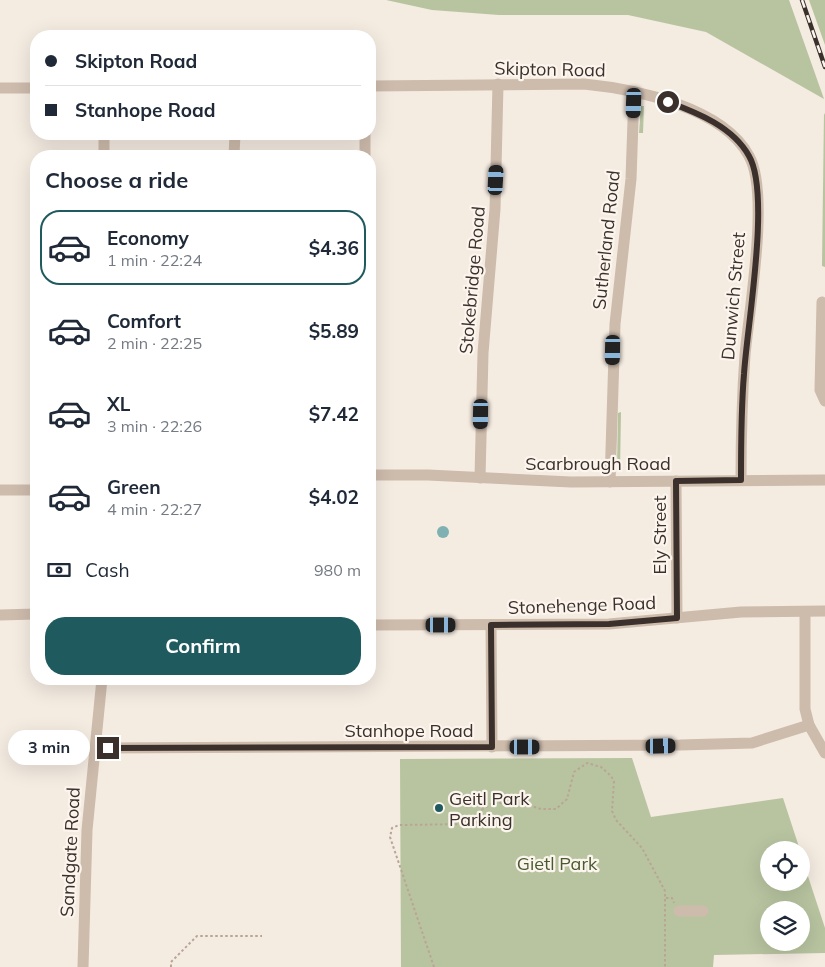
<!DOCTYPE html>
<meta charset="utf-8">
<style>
:root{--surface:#fff;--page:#f6f6f7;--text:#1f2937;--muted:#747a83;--line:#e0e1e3;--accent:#1f5a5e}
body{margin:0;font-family:Mulish,sans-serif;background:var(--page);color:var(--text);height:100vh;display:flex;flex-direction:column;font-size:19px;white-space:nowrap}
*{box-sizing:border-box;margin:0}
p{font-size:16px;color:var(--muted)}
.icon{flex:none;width:28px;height:28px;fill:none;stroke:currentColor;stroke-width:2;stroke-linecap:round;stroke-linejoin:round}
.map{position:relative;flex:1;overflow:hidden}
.sheet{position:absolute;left:30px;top:150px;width:346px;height:535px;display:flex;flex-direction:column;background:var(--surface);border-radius:20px;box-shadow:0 5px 20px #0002}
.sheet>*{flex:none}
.hud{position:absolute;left:30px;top:30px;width:346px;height:110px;border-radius:20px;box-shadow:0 5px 20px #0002;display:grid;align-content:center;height:110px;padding:0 15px;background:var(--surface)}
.fabs{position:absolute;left:760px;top:841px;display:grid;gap:10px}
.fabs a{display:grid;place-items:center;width:50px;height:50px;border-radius:50%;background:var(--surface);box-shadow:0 5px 20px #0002;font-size:25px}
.end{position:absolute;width:22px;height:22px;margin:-11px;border:6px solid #3b302b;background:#fff;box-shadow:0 0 0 2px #fff}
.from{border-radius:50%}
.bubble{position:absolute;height:35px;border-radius:18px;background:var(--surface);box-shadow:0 5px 20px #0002;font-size:16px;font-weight:700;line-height:35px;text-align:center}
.car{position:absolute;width:15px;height:30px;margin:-15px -8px;border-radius:6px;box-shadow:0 0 4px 1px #0007;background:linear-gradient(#222 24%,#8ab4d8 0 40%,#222 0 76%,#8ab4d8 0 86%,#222 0)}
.hud b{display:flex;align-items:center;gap:18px;height:48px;font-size:19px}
.hud b+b{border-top:1px solid var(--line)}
.hud i{width:12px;height:12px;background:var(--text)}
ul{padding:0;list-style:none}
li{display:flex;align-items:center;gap:15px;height:75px;margin:0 10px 8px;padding:0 5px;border:2px solid transparent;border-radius:20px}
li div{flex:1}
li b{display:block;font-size:19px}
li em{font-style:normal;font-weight:700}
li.on{border-color:var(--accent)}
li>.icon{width:45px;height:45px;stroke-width:1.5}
h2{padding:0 15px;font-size:22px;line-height:60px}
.pay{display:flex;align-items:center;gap:12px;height:55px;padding:0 15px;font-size:19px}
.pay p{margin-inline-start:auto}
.primary-button{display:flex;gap:10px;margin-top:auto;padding:10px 15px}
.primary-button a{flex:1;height:58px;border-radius:20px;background:var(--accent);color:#fff;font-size:20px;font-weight:700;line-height:58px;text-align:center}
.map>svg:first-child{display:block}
</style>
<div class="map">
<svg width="825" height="967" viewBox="0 0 825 967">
<rect width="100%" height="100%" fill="#f4ebe1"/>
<g fill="#b8c4a0" fill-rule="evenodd">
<polygon points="386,0 789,0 824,99 706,32 628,15 499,15 432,10"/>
<polygon points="809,0 825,0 825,45"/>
<polygon points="641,106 644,106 643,133 639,133"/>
<polygon points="824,113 825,115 825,267 822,266"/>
<polygon points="621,412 620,470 617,468 618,413"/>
<path d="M632 758 651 817 783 798 800 850H769V882H801V855L825 928V953L714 955 713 967H401L400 759ZM769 910H801V942H769Z"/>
</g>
<circle fill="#7fb0b2" cx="443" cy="532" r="6"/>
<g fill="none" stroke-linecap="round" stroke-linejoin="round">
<g stroke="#b9a596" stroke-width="2" stroke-dasharray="2.5 2.5" stroke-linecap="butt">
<polyline points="467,808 470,802 478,803 484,807"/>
<polyline points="666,898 672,898 674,903"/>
<polyline points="171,967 171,962 197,936 262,936"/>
<polyline points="434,967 390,837 392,828 399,825 472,824 476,822 480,811 492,803 522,803 541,809 556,809 567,799 574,772 587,763 601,767 611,776 614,781 612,811 616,820 642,848 665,891 665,967"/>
</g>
<g stroke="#cdbbac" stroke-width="11">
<path d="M370 86 584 84C635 89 723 107 749 156 770 193 749 310 745 355 742 397 741 439 741 480"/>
<polyline points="0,88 36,88"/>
<polyline points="104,156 104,134"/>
<polyline points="234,156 235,134"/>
<polyline points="365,156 365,134"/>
<polyline points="822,302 820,390 825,401"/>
<polyline points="370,475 428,475 571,482 825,480"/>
<polyline points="480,478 483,353 495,209 498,84"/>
<polyline points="676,481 677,618"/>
<polyline points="610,482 615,324 631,179 634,92"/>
<polyline points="0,490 36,490"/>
<polyline points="805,612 805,709 809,725 825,753"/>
<polyline points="0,615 36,614"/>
<polyline points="370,625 609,624 741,612 825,611"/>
<polyline points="491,625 492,747"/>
<polyline points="96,748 680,745 752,743 809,725"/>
<polyline points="679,911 703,911"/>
<polyline points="83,967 87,830 102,679"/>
</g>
<g stroke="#3b302b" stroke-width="4.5">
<polyline id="rail" points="802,0 825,67"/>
</g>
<use href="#rail" stroke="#fbf5ee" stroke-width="2.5" stroke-dasharray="8" stroke-linecap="butt"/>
</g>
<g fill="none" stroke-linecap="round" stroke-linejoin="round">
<path stroke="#3b302b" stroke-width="6" d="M108 748 492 747 491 625 609 624 677 618 676 481 741 480C741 445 741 409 744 374 747 326 771 194 749 156 733 127 698 113 668 102"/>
</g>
<circle fill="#1f5a5e" stroke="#fbf5ee" stroke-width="2" cx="439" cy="808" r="5"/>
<g text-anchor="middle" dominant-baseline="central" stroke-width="4.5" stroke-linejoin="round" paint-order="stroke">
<g font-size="18" fill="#3b302b" stroke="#fbf5ee">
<text transform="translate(550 69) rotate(1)">Skipton Road</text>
<text transform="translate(606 240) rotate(-84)">Sutherland Road</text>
<text transform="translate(472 280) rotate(-85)">Stokebridge Road</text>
<text transform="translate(733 296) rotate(-85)">Dunwich Street</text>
<text x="598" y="463">Scarbrough Road</text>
<text transform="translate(659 535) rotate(-90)">Ely Street</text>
<text transform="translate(582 605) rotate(-2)">Stonehenge Road</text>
<text x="409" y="730">Stanhope Road</text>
<text transform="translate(70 852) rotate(-87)">Sandgate Road</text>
</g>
<g font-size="18" fill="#3b302b" stroke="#fbf5ee" text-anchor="start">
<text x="449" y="798">Geitl Park<tspan x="449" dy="21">Parking</tspan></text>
</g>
<g font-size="18" fill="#4a5a2e" stroke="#fbf5ee">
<text x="557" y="863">Gietl Park</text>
</g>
</g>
</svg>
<div class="fabs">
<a><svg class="icon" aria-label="locate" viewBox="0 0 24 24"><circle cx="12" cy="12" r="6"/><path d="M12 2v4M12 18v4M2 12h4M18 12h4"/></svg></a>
<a><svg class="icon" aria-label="layers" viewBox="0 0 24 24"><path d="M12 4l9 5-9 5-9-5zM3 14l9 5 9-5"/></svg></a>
</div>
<i class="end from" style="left:668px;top:102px"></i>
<i class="end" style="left:108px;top:748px"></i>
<div class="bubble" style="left:8px;top:730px;width:82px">3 min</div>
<i class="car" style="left:634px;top:103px;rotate:182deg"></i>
<i class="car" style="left:496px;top:180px;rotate:3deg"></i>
<i class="car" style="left:613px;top:350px;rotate:181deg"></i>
<i class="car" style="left:481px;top:414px;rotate:181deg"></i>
<i class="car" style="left:441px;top:625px;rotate:90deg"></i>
<i class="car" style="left:661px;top:746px;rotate:89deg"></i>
<i class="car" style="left:525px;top:747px;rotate:90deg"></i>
<div class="hud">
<b><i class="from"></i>Skipton Road</b>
<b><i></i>Stanhope Road</b>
</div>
<section class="sheet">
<h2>Choose a ride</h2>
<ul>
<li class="on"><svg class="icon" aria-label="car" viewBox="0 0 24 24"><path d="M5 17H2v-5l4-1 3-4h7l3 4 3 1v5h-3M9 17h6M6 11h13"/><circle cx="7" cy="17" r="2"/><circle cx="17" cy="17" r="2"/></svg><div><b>Economy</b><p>1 min · 22:24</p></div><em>$4.36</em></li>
<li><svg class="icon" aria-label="car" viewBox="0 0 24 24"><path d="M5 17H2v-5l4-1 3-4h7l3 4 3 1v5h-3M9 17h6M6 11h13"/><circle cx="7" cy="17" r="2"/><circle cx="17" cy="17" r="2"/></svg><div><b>Comfort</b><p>2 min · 22:25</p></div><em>$5.89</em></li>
<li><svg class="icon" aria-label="car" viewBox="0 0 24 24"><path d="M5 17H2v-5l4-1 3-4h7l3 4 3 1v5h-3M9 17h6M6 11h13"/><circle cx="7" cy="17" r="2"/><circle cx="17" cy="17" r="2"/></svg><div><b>XL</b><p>3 min · 22:26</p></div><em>$7.42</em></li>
<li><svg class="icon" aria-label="car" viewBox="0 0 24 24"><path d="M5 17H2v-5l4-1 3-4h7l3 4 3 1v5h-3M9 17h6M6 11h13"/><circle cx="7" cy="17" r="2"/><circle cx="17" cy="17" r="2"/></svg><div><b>Green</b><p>4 min · 22:27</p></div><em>$4.02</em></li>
</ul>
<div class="pay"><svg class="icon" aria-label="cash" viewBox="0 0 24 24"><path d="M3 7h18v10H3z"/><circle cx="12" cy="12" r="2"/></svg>Cash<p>980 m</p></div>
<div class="primary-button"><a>Confirm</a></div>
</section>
</div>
